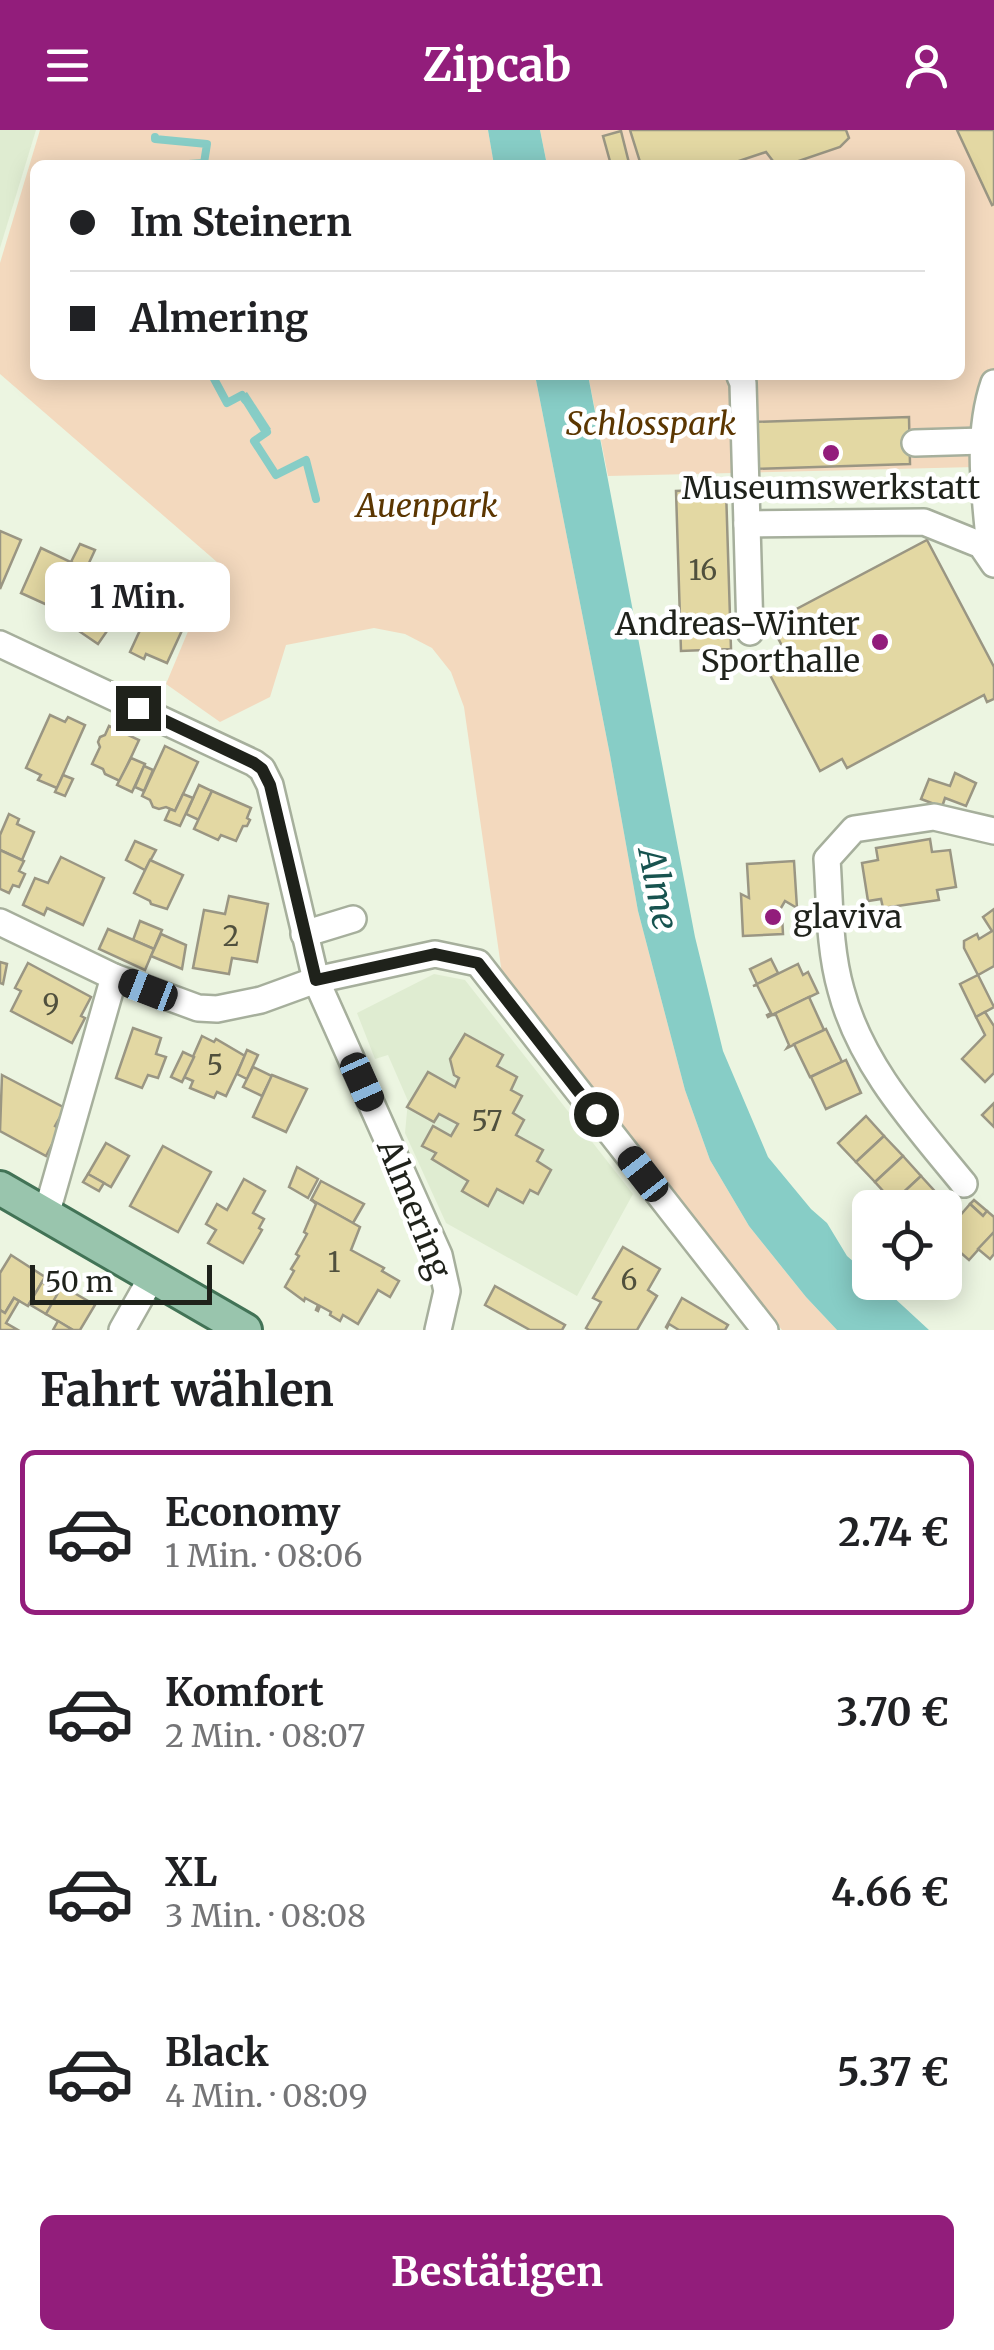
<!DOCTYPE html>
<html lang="de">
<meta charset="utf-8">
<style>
:root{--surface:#fff;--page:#f6f6f6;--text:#202124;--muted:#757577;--line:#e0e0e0;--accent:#921d7b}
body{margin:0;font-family:Merriweather,serif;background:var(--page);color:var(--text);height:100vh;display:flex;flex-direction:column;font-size:38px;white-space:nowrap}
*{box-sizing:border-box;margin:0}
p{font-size:32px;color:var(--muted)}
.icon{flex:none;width:55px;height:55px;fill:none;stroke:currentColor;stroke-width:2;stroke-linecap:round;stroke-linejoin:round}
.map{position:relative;height:1200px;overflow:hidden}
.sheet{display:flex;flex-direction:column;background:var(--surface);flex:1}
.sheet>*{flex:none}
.top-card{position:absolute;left:30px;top:30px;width:935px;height:220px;border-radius:15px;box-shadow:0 5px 25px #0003;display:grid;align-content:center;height:220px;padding:0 40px;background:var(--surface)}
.controls{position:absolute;left:852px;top:1060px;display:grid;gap:20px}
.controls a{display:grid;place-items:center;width:110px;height:110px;border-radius:15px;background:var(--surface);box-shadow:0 5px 25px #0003;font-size:50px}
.scale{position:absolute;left:30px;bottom:25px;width:182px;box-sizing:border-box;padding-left:10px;border:5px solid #1f221b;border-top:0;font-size:28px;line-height:35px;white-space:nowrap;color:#1f221b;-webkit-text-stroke:8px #fff;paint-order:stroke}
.end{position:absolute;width:45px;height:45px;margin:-22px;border:12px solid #1f221b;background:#fff;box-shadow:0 0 0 5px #fff}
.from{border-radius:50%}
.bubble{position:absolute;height:70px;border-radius:15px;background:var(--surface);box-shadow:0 5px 25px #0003;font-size:32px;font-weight:700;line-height:70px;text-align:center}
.car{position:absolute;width:30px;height:60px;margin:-30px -15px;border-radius:12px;box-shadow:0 0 8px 2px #0007;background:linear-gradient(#222 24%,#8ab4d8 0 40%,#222 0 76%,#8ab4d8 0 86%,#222 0)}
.top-card b{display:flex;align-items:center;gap:35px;height:95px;font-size:38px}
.top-card b+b{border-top:2px solid var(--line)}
.top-card i{width:25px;height:25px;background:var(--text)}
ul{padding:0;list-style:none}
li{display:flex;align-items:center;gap:30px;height:165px;margin:0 20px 15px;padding:0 20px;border:5px solid transparent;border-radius:15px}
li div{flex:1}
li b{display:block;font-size:38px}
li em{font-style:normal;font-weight:700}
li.selected{border-color:var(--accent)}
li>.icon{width:90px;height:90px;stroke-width:1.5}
h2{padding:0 40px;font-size:45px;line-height:120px}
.cta{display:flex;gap:20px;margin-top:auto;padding:20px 40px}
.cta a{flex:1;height:115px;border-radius:15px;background:var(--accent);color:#fff;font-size:40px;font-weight:700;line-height:115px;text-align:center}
header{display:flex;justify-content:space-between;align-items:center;height:130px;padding:0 40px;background:var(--accent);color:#fff;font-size:45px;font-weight:700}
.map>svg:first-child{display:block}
</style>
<header><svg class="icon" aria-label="menu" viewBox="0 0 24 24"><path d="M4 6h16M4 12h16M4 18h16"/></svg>Zipcab<svg class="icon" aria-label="person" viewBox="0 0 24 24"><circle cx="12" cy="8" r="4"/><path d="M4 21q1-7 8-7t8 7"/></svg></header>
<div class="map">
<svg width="994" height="1200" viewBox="0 0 994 1200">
<rect width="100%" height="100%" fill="#ecf5e1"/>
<g fill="#dfecd1">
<polygon points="0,0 36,0 0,118"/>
<polygon points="434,844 465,850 633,1064 577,1166 446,1093 405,1003 408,971 388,925 375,929 357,883"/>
</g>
<g fill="#f3d9be">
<polygon points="40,0 488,0 494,35 35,35 35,245 535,245 610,625 638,781 685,960 710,1030 749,1096 806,1167 837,1200 782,1200 504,858 464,577 451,542 432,518 405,504 374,498 286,515 270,567 220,592 166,554 217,432 0,244 0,133"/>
<polygon points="540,0 994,0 994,395 975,337 608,346 588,245 960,245 960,35 547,35"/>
</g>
<g fill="#87cdc6">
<polygon points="488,0 540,0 547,35 494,35"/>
<polygon points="535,245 588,245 695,807 723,921 768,1027 811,1079 827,1093 847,1126 870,1146 870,1152 878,1153 929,1200 837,1200 806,1167 749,1096 710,1030 685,960 638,781 610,625"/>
<polygon points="247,262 271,299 263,305 239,267"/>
</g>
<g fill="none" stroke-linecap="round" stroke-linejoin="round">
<g stroke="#87cdc6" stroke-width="8">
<polyline points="155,7 155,9 207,14 204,33 173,35"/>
<polyline points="212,245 227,273 242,265 245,270"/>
<polyline points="264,298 267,302 254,311 276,345 306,330 316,369"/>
</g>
</g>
<g fill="#e3d8a3" stroke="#9a9683" stroke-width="2.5">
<polygon points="630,0 846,0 849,8 840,17 787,35 776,35 766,22 727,35 641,35"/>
<polygon points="957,0 994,0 994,74 992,75"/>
<polygon points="621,1 629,33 611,35 603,6"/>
<polygon points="909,287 910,334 752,339 751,292"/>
<polygon points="726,359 731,519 681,521 676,361"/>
<polygon points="0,401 21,410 0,459"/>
<polygon points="927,410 994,537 994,569 987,572 984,565 847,638 842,629 820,641 769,543 790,531 770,493"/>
<polygon points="80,414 95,420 82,448 70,444 75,434 71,432"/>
<polygon points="41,418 75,434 54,478 21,463"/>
<polygon points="100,436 133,451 119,481 116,478 109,488 114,491 98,514 73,497 88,475 84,472 91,462 89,460"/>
<polygon points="166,484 171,486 171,490 184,496 167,533 146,524 144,529 130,522 147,485 160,491"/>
<polygon points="50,585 65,592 68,587 85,595 57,658 38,650 41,645 26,638"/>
<polygon points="109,596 139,610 120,651 105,644 103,639 92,634 100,617 98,612 100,607 105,605"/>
<polygon points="165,616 198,632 175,681 166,677 159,679 153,677 150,670 142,666"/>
<polygon points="131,628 145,634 132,662 117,655"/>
<polygon points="144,636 153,640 144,661 135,657"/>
<polygon points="955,643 976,653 966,676 945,668 942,677 921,669 929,649 950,656"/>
<polygon points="63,645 73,649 65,666 55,662"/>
<polygon points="199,655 212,661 199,690 186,684"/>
<polygon points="212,661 251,678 247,688 250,690 247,696 243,696 236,711 221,705 218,710 194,699"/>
<polygon points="183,664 193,668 180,696 165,690 170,679 175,681"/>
<polygon points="9,684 19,689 17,694 34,702 22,730 0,720 0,705"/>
<polygon points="930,709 932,722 950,720 956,757 937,760 939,770 883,778 881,769 868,771 862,733 878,730 876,718"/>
<polygon points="135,711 156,720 145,740 126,730"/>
<polygon points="0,720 24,731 19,741 25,744 19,757 13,755 9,763 0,759"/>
<polygon points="61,727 104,748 83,795 47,778 44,785 23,775 35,748 48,753"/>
<polygon points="150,730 183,745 167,779 151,774 150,771 134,763"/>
<polygon points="794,731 797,778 785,771 778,783 782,786 783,804 743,806 741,764 749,768 747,734"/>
<polygon points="229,766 268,774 257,832 232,828 229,844 193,838 204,780 225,784"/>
<polygon points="994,779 994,836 978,845 964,818 964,811 977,804 979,809 992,801 983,787"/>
<polygon points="140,791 162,800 154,819 133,810"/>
<polygon points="108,799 154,819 145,840 99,819"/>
<polygon points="161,804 186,815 182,839 151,826"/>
<polygon points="771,829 778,843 757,854 750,839"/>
<polygon points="0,832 7,834 3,854 0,853"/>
<polygon points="28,833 91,867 81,886 85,888 72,913 11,881 21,861 15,858"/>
<polygon points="798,834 803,845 808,842 818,863 768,887 767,885 771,883 757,855 753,856"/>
<polygon points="978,845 994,877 976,887 960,854"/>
<polygon points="809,867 824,900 787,918 789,915 776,885 772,885"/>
<polygon points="985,882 994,896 994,943 985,952 962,929 985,905 976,887"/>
<polygon points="133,898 161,908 156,924 166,927 158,948 148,945 142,958 116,948"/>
<polygon points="826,899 842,932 810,947 794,914"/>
<polygon points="465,904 503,925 497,936 517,947 511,960 522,966 513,983 524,990 516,1005 543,1020 537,1031 551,1040 538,1064 530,1060 523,1073 497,1059 488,1076 462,1061 468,1051 432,1029 436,1023 422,1016 433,996 451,1006 458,994 439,984 434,992 407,977 428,942 455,957 459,948 454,945 450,929"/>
<polygon points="202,906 214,912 216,909 245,926 226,966 217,962 214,968 190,958 193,951 184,947"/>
<polygon points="247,920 258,925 247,949 237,944"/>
<polygon points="183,922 194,927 182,952 171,947"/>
<polygon points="846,930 861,963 826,979 811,947"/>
<polygon points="253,937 272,946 262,966 243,957"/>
<polygon points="2,945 65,978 55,996 60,999 46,1026 0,1001"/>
<polygon points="272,945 307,959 286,1002 253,987"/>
<polygon points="994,973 994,997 982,985"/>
<polygon points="866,986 884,1006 856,1032 838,1013"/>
<polygon points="884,1006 903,1026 875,1052 856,1032"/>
<polygon points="106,1013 129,1026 111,1057 88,1044"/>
<polygon points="163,1016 211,1042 178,1102 130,1076"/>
<polygon points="903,1026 921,1046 893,1072 875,1052"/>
<polygon points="297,1037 318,1049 308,1068 289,1057"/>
<polygon points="88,1044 104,1053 99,1061 83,1052"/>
<polygon points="921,1046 941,1068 931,1078 898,1078 893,1072"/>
<polygon points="244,1049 265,1061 253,1083 264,1089 259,1098 262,1100 243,1133 208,1113 216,1100 206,1094 217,1074 227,1080"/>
<polygon points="321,1051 364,1074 353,1093 311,1070"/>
<polygon points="312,1070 360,1097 351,1120 384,1138 382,1141 399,1151 390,1167 378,1160 358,1194 343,1185 340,1191 330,1185 331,1182 320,1176 318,1181 316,1180 318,1175 305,1168 304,1171 285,1157 294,1141 291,1139 299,1126 296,1124 307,1104 304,1102 316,1074"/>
<polygon points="974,1070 987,1081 983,1086 970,1074"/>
<polygon points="970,1074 983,1086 987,1081 994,1087 994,1102 969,1130 945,1109 945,1103"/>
<polygon points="994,1102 994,1124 990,1129 978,1119"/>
<polygon points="623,1117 660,1139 648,1160 657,1166 637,1200 589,1200 586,1198 601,1172 593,1168"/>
<polygon points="11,1125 45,1147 28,1176 14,1168 5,1183 0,1180 0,1143"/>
<polygon points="42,1152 59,1163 46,1184 29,1174"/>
<polygon points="62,1156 95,1175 80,1200 73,1200 46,1184"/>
<polygon points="495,1156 565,1195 562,1200 530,1200 485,1175"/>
<polygon points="14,1168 19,1171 6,1193 18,1200 0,1200 0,1180 5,1183"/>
<polygon points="682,1168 728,1195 725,1200 679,1200 669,1194 667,1198 666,1197"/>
<polygon points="58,1191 73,1200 53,1200"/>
</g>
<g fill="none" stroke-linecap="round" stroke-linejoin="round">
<g stroke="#a6af9c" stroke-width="30">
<g id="minor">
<polyline points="740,246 743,253 750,502"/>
<polyline points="915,313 983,311"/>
<polyline points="747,394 924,392 981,415 994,434"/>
<path d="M991 428C986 372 975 308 994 253"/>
<polyline points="0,514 254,633 262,639 270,655 316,850 439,1125 447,1161 438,1200"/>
<polyline points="0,792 114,847 198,878 217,879 261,870 316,850 435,824 478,833 765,1200"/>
<polyline points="304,804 353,789"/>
<path d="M964 1054C916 995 861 936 841 860 829 818 830 773 827 729L854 699 934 687 994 701"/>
<polyline points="46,1085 114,847"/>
<polyline points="122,1200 153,1145"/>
</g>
</g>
<g stroke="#427356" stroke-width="38">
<polyline id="major" points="0,1058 245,1200"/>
</g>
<use href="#minor" stroke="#fff" stroke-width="25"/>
<use href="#major" stroke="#99c5ad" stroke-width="32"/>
</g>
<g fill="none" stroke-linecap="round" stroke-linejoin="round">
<polyline stroke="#1f221b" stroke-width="12" points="138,578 254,633 262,639 270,655 316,850 435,824 478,833 596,984"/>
</g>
<g fill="#921d7b" stroke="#fff" stroke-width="4">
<circle cx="831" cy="323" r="10"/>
<circle cx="880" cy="512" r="10"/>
<circle cx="773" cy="787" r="10"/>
</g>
<g text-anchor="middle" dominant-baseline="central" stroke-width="9" stroke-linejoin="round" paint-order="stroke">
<g font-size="28" fill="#50503d">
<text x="703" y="440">16</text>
<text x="231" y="806">2</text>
<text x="51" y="874">9</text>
<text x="215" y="935">5</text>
<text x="487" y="991">57</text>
<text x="334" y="1132">1</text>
<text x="629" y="1150">6</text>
</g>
<g font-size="32" font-style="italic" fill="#5b3601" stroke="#fff">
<text x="651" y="294">Schlosspark</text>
<text x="427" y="376">Auenpark</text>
</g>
<g font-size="32" fill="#1f221b" stroke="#fff">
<text x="831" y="358">Museumswerkstatt</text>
<text x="860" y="494" text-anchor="end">Andreas-Winter<tspan x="860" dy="37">Sporthalle</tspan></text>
<text x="793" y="787" text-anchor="start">glaviva</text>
</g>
<g font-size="32" fill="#1f221b" stroke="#fff">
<text transform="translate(414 1079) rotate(68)">Almering</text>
</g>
<g font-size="35" font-style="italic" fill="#17534f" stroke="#fff">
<text transform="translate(658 759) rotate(79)">Alme</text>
</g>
</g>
</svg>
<div class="controls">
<a><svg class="icon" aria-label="locate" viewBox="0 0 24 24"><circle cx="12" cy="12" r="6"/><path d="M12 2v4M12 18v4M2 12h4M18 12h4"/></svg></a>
</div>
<div class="scale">50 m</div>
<i class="end from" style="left:596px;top:984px"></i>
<i class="end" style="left:138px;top:578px"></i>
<div class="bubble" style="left:45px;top:432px;width:185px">1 Min.</div>
<i class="car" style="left:148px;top:860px;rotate:291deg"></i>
<i class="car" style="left:362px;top:952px;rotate:156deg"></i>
<i class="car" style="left:643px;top:1044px;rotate:322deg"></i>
<div class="top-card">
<b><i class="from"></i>Im Steinern</b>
<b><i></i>Almering</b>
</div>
</div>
<section class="sheet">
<h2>Fahrt wählen</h2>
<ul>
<li class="selected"><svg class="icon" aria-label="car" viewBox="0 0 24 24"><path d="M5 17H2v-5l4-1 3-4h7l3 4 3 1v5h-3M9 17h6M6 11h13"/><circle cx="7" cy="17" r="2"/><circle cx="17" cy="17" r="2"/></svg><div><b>Economy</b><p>1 Min. · 08:06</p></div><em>2.74 €</em></li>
<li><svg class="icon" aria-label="car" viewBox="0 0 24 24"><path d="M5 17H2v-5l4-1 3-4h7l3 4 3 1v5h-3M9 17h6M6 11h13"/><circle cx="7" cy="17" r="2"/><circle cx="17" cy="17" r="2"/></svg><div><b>Komfort</b><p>2 Min. · 08:07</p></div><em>3.70 €</em></li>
<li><svg class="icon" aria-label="car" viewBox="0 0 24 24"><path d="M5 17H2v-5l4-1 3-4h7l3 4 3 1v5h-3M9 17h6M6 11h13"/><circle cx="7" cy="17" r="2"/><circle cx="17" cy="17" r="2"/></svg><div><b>XL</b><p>3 Min. · 08:08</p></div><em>4.66 €</em></li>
<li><svg class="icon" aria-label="car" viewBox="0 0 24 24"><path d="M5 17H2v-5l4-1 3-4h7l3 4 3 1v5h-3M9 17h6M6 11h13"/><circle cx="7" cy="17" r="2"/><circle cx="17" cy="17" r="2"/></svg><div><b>Black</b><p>4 Min. · 08:09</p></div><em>5.37 €</em></li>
</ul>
<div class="cta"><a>Bestätigen</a></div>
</section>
